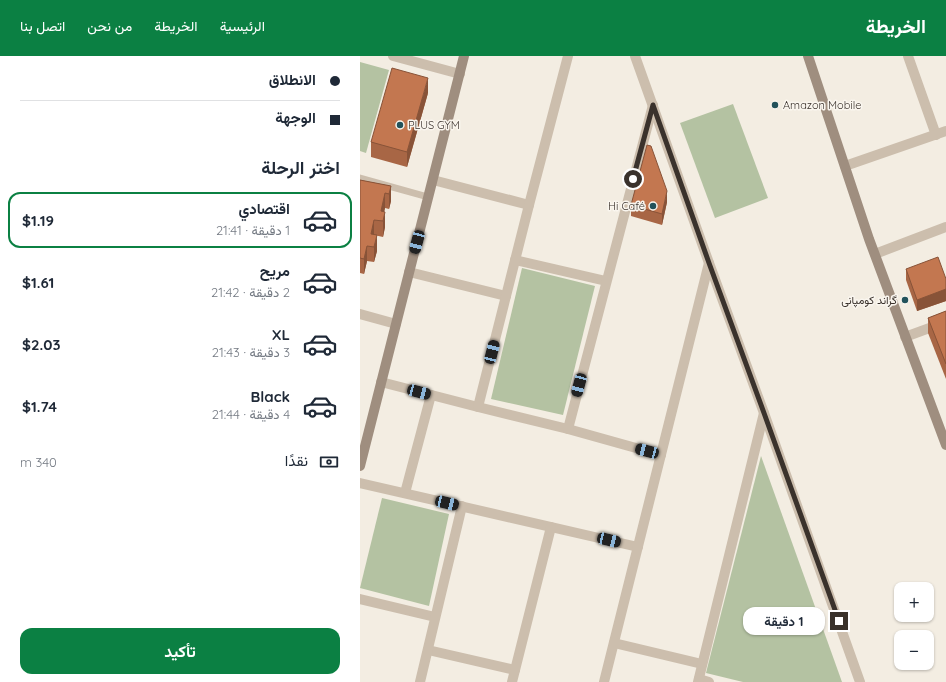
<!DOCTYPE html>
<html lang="ar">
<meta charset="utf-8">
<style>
:root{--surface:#fff;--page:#f6f6f7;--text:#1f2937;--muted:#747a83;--line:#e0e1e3;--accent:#0b8043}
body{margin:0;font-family:Quicksand,Vazirmatn,sans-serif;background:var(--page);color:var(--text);direction:rtl;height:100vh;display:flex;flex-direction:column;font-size:15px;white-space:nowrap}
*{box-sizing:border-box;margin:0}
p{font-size:13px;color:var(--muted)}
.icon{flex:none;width:22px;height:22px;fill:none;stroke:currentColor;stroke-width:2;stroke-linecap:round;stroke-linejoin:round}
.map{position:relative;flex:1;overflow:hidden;direction:ltr}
.panel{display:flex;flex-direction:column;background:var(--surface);width:360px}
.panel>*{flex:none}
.guide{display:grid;align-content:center;height:88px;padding:0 20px;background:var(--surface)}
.buttons{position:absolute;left:534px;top:526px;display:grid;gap:8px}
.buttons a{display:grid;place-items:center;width:40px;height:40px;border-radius:8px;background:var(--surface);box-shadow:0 1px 3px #0004;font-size:20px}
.end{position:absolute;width:18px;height:18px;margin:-9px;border:5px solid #3a322c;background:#fff;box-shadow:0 0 0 2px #fff}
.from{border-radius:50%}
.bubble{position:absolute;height:28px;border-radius:12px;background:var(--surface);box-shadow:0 1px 3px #0004;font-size:13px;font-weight:700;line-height:28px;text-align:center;direction:rtl}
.car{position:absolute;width:12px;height:24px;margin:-12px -6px;border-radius:5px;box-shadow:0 0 3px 1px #0007;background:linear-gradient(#222 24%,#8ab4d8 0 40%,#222 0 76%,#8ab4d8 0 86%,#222 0)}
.guide b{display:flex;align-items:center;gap:14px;height:38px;font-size:15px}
.guide b+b{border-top:1px solid var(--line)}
.guide i{width:10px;height:10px;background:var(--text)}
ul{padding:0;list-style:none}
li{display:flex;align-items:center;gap:12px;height:56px;margin:0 8px 6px;padding:0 12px;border:2px solid transparent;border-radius:12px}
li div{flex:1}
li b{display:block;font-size:15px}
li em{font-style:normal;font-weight:700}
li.current{border-color:var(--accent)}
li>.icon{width:36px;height:36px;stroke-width:1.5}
h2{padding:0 20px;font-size:18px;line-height:48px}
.pay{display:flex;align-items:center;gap:10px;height:44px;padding:0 20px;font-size:15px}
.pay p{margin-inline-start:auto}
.button{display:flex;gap:8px;margin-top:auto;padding:8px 20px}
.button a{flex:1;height:46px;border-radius:12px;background:var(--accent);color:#fff;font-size:16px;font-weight:700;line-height:46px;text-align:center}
header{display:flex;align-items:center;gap:24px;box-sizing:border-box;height:56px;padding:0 20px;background:var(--accent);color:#fff}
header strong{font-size:19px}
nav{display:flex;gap:22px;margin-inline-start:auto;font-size:14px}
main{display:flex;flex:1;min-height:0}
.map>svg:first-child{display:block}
</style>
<header>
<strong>الخريطة</strong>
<nav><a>الرئيسية</a><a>الخريطة</a><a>من نحن</a><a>اتصل بنا</a></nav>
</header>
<main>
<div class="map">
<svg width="586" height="626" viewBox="0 0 586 626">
<rect width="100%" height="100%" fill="#f3ede2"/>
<g fill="#b4c2a2">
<polygon points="0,6 29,14 6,97 0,95"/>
<polygon points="373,48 408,142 355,162 320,67"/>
<polygon points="162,212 235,230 203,359 131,343"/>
<polygon points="401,400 482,626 383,626 346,617"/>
<polygon points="22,442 89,458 69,550 0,532"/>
</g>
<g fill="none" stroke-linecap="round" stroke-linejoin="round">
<polyline stroke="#ccbead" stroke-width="7" points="0,122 68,141"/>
<g stroke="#ccbead" stroke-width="10">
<polyline points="33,0 100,18"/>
<polyline points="275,0 349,207 404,357 500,626"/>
<polyline points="548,0 576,79"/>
<polyline points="485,110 586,75"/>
<polyline points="73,124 169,149"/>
<polyline points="515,198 586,171"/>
<polyline points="155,204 246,225"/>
<polyline points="49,216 146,240"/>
<polyline points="0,258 36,268"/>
<polyline points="545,281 586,266"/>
<polyline points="21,326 118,351 208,373 301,399"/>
<polyline points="118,351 169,149 208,0"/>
<polyline points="208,373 293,49"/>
<polyline points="0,427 278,491"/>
<polyline points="45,437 71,339"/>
<polyline points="0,543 75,561"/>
<polyline points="254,587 342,608"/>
<polyline points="68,594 155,614"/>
<polyline points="339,623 349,626"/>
<polyline points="60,626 102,450"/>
<polyline points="152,626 191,471"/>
<polyline points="244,626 349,207"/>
<polyline points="338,626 404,357"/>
</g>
<g stroke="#9f8e7f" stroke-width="10">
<polyline points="448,0 509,183 586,389"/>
<polyline points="0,410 104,0"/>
</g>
</g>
<g fill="#a86645">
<polygon points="68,37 47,111 11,101 11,86"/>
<polygon points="0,124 31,130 31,145 29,153 25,152 24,156 25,171 23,181 14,179 17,195 14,206 7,205 4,218 0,217"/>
<polygon points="307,146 302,169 271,160 271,149"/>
<polygon points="546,213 586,223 586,245 557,255 546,224"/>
<polygon points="586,255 586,323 568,277 568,262"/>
</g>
<g fill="#885338">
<polygon points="68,22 68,37 47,111 47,96"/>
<polygon points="31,130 31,145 29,153 29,138"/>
<polygon points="307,135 307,146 302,169 302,158"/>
<polygon points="25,137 25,152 22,165 21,155"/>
<polygon points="25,156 25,171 23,181 23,165"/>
<polygon points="14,164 14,179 11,178"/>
<polygon points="17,179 17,195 14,206 14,191"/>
<polygon points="7,190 7,205 4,218 4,203"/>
<polygon points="586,233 586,245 557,255 557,244"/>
</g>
<g fill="#c37750" stroke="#885338">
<polygon points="32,12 68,22 47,96 11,86"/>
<polygon points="287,89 291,90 307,135 302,158 271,149"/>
<polygon points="0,124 31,130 29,138 25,137 21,155 25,156 23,165 14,164 11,178 17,179 14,191 7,190 4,203 0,202"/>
<polygon points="578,201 586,223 586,233 557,244 546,213"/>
<polygon points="586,255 586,308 568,262"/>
</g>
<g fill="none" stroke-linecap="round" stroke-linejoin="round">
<polyline stroke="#3a322c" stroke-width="5" points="273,123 293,49 349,207 404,357 479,565"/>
</g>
<g fill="#22525b" stroke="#faf6ef" stroke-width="1.5">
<circle cx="415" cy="49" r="4"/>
<circle cx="40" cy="69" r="4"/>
<circle cx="293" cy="150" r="4"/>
<circle cx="545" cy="244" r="4"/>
</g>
<g text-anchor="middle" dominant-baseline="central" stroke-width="3" stroke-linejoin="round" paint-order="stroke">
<g font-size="11" fill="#3a322c" stroke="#faf6ef" text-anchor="start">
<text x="423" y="49">Amazon Mobile</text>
<text x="48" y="69">PLUS GYM</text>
<text x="285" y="150" text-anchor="end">Hi Café</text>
<text x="537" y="244" text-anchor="end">گراند كومپانى</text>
</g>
</g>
</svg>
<div class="buttons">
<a>+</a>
<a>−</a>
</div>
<i class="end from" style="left:273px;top:123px"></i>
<i class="end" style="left:479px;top:565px"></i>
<div class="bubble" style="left:383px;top:551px;width:82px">1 دقيقة</div>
<i class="car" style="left:57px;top:186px;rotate:195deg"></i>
<i class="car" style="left:132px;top:296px;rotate:14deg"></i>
<i class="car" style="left:219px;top:329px;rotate:195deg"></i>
<i class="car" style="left:59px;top:336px;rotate:105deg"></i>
<i class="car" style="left:287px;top:395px;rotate:285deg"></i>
<i class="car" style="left:87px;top:447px;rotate:103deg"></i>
<i class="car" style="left:249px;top:484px;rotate:103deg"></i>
</div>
<section class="panel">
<div class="guide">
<b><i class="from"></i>الانطلاق</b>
<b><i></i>الوجهة</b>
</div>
<h2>اختر الرحلة</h2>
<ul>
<li class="current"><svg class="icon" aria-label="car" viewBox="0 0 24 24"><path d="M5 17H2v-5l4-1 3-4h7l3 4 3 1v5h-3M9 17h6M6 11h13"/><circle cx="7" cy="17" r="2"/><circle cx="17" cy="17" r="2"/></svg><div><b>اقتصادي</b><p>1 دقيقة · 21:41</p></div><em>$1.19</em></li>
<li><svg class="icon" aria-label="car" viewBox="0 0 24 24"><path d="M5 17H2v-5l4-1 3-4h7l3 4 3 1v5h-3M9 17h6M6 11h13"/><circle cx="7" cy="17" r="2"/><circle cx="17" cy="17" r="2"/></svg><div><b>مريح</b><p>2 دقيقة · 21:42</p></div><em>$1.61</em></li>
<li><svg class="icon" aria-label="car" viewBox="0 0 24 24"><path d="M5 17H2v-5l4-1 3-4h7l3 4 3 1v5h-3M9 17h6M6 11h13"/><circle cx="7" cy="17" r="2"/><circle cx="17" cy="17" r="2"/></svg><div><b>XL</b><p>3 دقيقة · 21:43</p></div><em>$2.03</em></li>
<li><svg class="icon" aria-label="car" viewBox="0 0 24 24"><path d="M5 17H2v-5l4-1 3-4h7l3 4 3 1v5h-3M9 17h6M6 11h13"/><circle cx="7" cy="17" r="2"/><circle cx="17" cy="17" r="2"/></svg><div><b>Black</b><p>4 دقيقة · 21:44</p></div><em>$1.74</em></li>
</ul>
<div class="pay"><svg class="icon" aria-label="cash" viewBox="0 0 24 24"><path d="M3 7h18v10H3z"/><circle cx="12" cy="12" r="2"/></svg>نقدًا<p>340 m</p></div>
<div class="button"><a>تأكيد</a></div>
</section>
</main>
